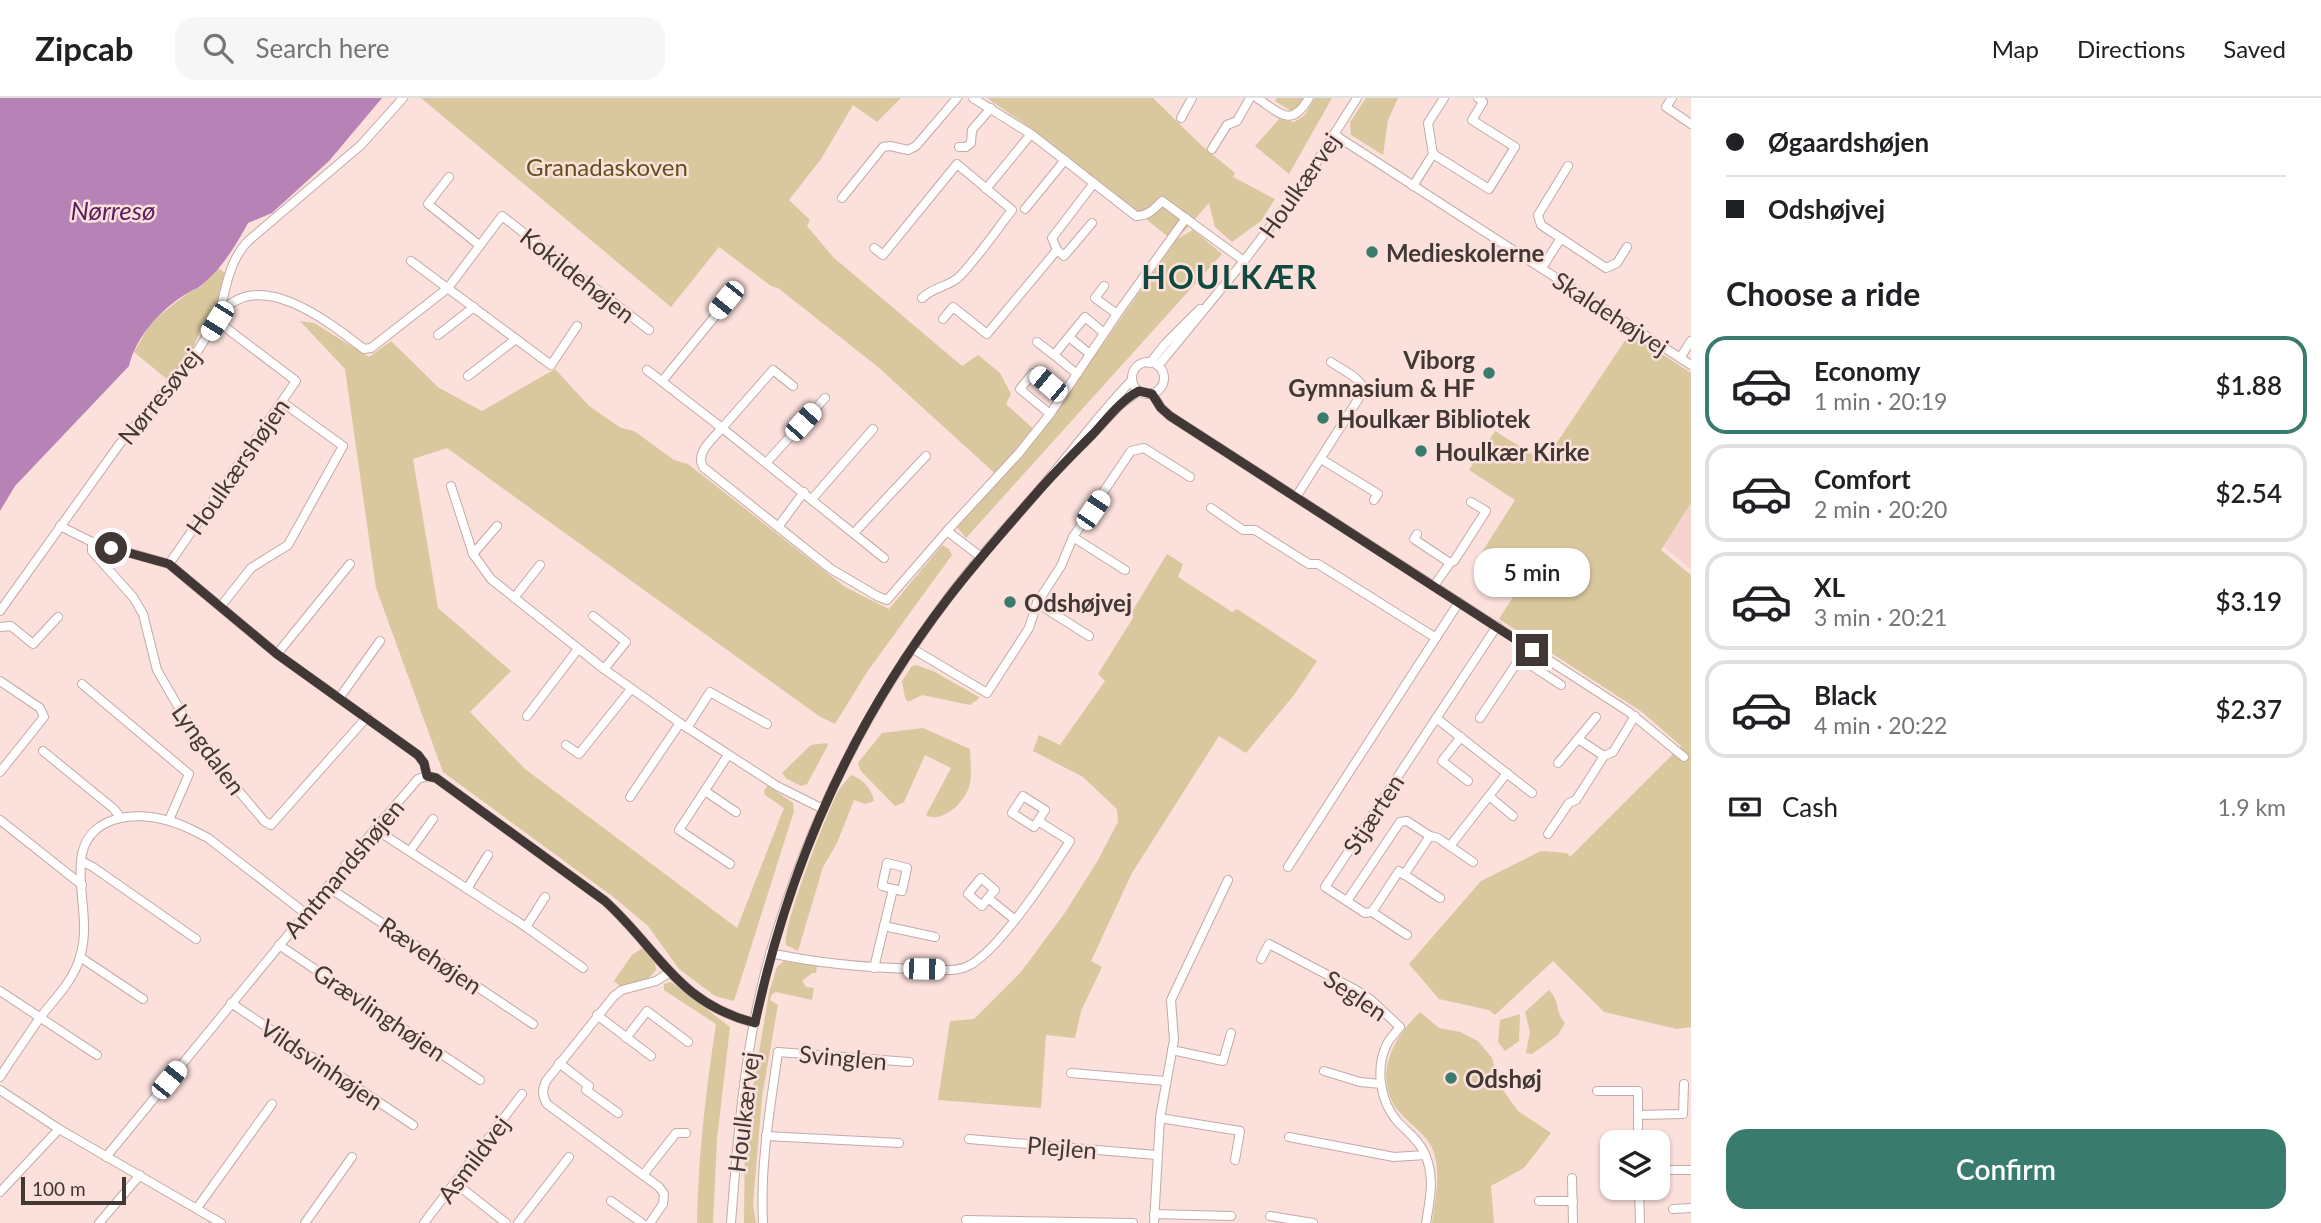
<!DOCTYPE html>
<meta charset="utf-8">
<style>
:root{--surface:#fff;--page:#f6f6f6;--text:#202124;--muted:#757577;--line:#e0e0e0;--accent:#397b6c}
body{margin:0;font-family:Lato,sans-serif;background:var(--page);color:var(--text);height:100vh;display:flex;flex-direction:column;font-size:26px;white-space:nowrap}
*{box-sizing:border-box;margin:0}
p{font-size:23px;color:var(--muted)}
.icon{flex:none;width:38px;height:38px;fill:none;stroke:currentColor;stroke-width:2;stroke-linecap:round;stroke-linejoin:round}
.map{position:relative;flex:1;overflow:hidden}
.panel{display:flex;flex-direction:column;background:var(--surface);width:630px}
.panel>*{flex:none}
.guide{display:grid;align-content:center;height:154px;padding:0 35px;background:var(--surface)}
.controls{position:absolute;left:1600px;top:1032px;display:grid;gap:14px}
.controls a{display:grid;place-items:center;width:70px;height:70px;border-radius:14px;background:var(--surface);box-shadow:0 2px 5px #0004;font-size:35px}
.scale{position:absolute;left:21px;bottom:18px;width:105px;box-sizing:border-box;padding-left:7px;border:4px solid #413735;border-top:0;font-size:19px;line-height:24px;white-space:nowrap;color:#413735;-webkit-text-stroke:5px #fbe0dc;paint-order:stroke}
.end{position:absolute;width:32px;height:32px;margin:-16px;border:9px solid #413735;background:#fff;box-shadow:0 0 0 4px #fff}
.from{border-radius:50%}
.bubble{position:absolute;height:49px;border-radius:21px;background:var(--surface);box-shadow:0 2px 5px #0004;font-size:23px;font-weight:600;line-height:49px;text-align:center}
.car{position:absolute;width:21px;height:42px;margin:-21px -10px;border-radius:9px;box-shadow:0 0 5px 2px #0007;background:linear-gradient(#fff 24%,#345 0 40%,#fff 0 76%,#345 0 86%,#fff 0)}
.guide b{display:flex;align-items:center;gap:24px;height:66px;font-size:26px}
.guide b+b{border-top:2px solid var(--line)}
.guide i{width:18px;height:18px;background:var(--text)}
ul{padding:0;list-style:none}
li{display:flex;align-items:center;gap:21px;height:98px;margin:0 14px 10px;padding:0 21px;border:4px solid var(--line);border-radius:21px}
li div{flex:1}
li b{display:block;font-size:26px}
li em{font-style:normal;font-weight:600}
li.on{border-color:var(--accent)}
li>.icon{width:63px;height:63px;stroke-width:1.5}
h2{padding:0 35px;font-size:32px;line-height:84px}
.pay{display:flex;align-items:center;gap:18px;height:77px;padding:0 35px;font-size:26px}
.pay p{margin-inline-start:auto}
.button{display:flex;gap:14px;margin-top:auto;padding:14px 35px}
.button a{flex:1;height:80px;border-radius:21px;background:var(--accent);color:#fff;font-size:28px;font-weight:600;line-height:80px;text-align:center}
header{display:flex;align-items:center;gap:42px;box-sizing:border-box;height:98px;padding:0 35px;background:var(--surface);border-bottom:2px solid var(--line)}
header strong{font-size:33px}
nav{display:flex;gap:38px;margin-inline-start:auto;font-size:24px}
.search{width:490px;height:63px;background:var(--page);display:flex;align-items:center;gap:18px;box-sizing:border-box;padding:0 24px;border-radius:21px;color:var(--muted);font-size:26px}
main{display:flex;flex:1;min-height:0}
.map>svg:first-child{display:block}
</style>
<header>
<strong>Zipcab</strong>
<div class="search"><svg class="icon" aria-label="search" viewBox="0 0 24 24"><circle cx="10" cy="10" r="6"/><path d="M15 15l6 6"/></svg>Search here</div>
<nav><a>Map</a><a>Directions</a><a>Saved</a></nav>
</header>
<main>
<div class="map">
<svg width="1691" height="1125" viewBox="0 0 1691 1125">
<rect width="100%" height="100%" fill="#fbe0dc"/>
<polygon fill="#f6d2cd" points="1691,405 1691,471 1663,448"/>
<g fill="#d9c79e">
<polygon points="421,0 901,0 877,24 853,7 821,61 789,102 810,122 807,128 833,159 962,268 978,257 1000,275 1011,296 1006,306 1039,336 1175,144 1025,26 987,0 1153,0 1201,47 1235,75 1233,79 1275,101 1261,123 1232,144 1215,129 1209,105 1177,141 1193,132 1222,156 966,440 957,429 1000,380 878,269 778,190 771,188 719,149 671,209"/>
<polygon points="1277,0 1306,0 1293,14 1275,3"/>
<polygon points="1315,0 1332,0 1289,76 1255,48 1279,21 1294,24 1305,17"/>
<polygon points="1366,0 1398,0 1388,22 1383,57 1351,37 1350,24"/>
<polygon points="218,170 225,175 218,207 200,232 193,251 168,282 134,254 149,228 159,218 189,194 202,188"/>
<polygon points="300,223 314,225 369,259 391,243 439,290 482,313 555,271 589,308 621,330 634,333 674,362 688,366 845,489 889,511 942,447 949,451 952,457 867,574 835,626 819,618 447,350 413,361 438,510 511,573 470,614 525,671 737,830 784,710 765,697 764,692 768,688 793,705 794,713 734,903 715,898 679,871 648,828 616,801 443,674 376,490 345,271"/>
<polygon points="1630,235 1691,275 1691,405 1661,452 1691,477 1691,929 1677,931 1604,914 1553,863 1495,917 1489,912 1439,901 1409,866 1481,783 1541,753 1567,755 1570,759 1681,648 1642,614 1499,521 1517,493 1475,465 1515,402 1469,372 1495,333 1544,364"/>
<polygon points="1167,456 1183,466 1178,479 1232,514 1237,511 1317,563 1294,597 1246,655 1219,638 1132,775 1091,863 1102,869 1081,913 1075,940 1046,937 1041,1010 938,1002 950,923 974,921 1021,874 1064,816 1097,764 1118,724 1117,711 1083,679 1033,653 1039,637 1060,647 1105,583 1098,576 1133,520 1133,512"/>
<polygon points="916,567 933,573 979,599 978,601 970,607 922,597 908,604 905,600 902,583 912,568"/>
<path d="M923 630 970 651C970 662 972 674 970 685 968 701 943 727 926 717L951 670 925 657 904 704 895 708 860 672 858 665 882 635Z"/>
<polygon points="827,645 828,647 807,686 801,688 787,681 782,675 811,647"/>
<path d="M851 677C864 682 871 690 874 703L865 706 854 702 837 745 823 769 798 853 786 847C782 829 827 714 838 694 841 688 847 682 851 677Z"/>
<polygon points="642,850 655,865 656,872 648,881 620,888 614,883 632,857"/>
<polygon points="784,863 817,868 816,875 812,875 802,883 806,889 814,890 812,902 776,894 772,896 770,902 778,907 762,999 753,1107 756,1125 744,1125 745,1036 769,895 777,869"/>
<path d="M671 884 730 929 717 1041 713 1125H697C698 1058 706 993 716 926L664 892V886Z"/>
<path d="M1549 892C1561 905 1554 912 1565 925L1558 937 1532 956 1526 955 1530 934 1525 914Z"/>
<path d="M1420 914 1439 930 1460 934 1478 943 1492 960 1500 988 1518 1013 1551 1035 1524 1070 1491 1088 1494 1125H1432C1435 1102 1441 1078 1434 1055 1428 1034 1403 1024 1393 1005 1375 972 1396 937 1420 914Z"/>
<polygon points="1520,916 1519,943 1505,953 1498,944 1500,922"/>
</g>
<path fill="#b782b5" d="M0 0H382L329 63 272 115 248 125C236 147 223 169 203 186 199 190 194 191 189 194 162 210 136 238 129 268L15 388 0 413Z"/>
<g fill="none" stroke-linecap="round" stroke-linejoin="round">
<g stroke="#c3aaa6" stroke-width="10">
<g id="minor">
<path d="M973 0 1031 36 1136 118C1148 118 1154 111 1162 103L1244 163"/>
<path d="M1257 0C1280 15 1291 31 1309 0"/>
<polyline points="1672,0 1666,9 1691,26"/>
<polyline points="1181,20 1192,0"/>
<polyline points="1335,37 1691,267"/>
<polyline points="959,49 966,49 971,45 972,32 991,10"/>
<polyline points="1212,51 1227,27 1237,23 1250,0"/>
<polyline points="1433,56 1489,91 1515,49 1472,22 1483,4 1478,0"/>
<polyline points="1568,68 1538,117 1541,127 1606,170 1617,165 1627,149"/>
<polyline points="449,79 428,106 479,147"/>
<polyline points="1413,88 1433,56 1428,25 1444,0"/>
<polyline points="986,91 1031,36"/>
<polyline points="842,100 883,49 890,48 908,52 916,48 957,0"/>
<polyline points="1025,111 1065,62"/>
<path d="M874 150 883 157 957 66 1012 112C995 134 979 158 960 178 949 189 935 188 922 200"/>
<polyline points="1057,152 1064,158 1092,125"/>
<polyline points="411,163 551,267 577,228"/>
<polyline points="1542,170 1561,140"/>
<polyline points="1104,188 1095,200 1117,216"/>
<path d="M222 214C261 169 330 225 364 251L371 250 448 190 502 118 649 232"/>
<polyline points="943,221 953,209 987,236 1057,152 1052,140 1094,85"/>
<polyline points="438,237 474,209"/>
<polyline points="1069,239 1090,256"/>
<polyline points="1037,244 1054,257"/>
<polyline points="1680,260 1691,243"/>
<circle cx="1148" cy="280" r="16"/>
<polyline points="1150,265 1165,246 1200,211"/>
<polyline points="1158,268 1244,163 1304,84 1357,0"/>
<path d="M647 272 722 330C713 341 695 354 703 369L831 471 877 498 887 502 947 433 981 459"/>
<polyline points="1077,276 1054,257 1085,219 1104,235"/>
<polyline points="468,278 516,241"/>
<polyline points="663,282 729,201"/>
<polyline points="793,288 773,272 722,330 884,460"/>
<polyline points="1152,295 1161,310 1170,318 1629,614 1684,659"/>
<polyline points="1050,316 1020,291 1033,275 1062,298"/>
<polyline points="1083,346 1120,307 1139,293"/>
<polyline points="1321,361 1378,396 1374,402"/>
<polyline points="767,364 825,300"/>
<polyline points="451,388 473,456 491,481 604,571 680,625 777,688 823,711"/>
<path d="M1296 399 1364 292C1360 279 1342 272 1331 264"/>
<polyline points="812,401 873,331"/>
<polyline points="1211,410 1243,432 1255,432 1309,466 1318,466 1436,540"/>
<polyline points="60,428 92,444 169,466 277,556 418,657 424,665 427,678"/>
<polyline points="778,429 804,394"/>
<polyline points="947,433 1019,355 1050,316 1117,216 1186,120"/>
<polyline points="854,435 926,358"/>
<polyline points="1417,436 1414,441 1450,465 1434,488"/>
<polyline points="1073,439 1125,472"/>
<polyline points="92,444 92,453 133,499 143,516 157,572 201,648 264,723 271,727 367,619"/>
<polyline points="473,456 497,428"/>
<polyline points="1450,465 1454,463 1486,413 1471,404"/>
<polyline points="169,466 296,283 217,223"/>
<polyline points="514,500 540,467"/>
<polyline points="1037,505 1089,538"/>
<polyline points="221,508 251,470 288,447 343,348 282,304"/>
<path d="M0 513 121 344 195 257 222 214 221 208C227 185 230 163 247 144L361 47 403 0"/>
<polyline points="593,518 626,544 604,571"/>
<polyline points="0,529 11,528 33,546 58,519"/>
<polyline points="913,551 987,595 1029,530 1037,505 1061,468 1073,439 1131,353 1144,350 1190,379"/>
<polyline points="277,556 350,466"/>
<polyline points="0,583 40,610 44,619 0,674"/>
<polyline points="82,586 189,676 169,722"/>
<polyline points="340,599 380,543"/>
<polyline points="527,618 578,551"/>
<polyline points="1436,620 1532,695"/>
<polyline points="1480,620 1520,560 1561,587"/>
<polyline points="687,630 710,594 767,626"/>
<polyline points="1461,639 1442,663 1468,683"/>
<polyline points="1578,641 1604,658"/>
<polyline points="566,647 579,656 631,591"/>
<polyline points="43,653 114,711 120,719"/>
<polyline points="728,657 679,732 730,766"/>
<polyline points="1558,665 1596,619"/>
<polyline points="705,693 736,714"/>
<polyline points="1489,698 1513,718"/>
<polyline points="630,699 680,625"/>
<polyline points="0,722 82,787"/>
<polyline points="375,731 526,829 583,870"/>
<polyline points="1548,736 1569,705 1576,702 1604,658 1613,654 1635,618"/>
<polyline points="1450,748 1507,675"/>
<polyline points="410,753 433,721"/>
<polyline points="81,763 93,769 196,841"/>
<polyline points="1288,769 1459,504"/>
<polyline points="1404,777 1430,738"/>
<polyline points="328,789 533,926"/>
<polyline points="467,791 488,757"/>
<polyline points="988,800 982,808 968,796 981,780 995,792 988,800 1014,821"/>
<polyline points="1347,803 1400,724 1407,723 1430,738 1438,740 1473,764"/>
<polyline points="1372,814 1399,773 1440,800"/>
<polyline points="884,828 935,839"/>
<polyline points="526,829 545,799"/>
<polyline points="1407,837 1372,814 1365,815 1325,789 1497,528"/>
<polyline points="279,847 480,982"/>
<path d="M770 855C820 866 870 870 920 871 935 871 954 875 968 868 998 854 1051 773 1070 743L1038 723 1034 729 1012 715 1023 698 1045 712 1038 723"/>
<polyline points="80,859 143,901"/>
<path d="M1261 861 1269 846 1356 892 1370 901 1400 929C1396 934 1390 940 1387 946 1375 970 1380 1003 1397 1023 1407 1034 1419 1042 1425 1056 1435 1079 1430 1101 1426 1125"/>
<polyline points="874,870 893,791 902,793 907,770 887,765 882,788 893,791"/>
<polyline points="0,893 97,957"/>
<polyline points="231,905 413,1027"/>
<polyline points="597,917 651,958"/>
<polyline points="626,940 647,913 688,944"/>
<polyline points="1172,952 1223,963 1231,935"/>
<polyline points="559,965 589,988 586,992 618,1015"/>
<polyline points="1324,973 1360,984 1381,986"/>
<polyline points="1071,975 1165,983"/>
<path d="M0 979C13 959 26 940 39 921 54 901 73 884 80 859 90 827 78 795 81 763 85 718 134 712 169 723 183 726 196 734 208 740L305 815"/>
<polyline points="0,992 59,1031 221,1125"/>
<polyline points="1597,993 1638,993 1638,1045"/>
<polyline points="1638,1017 1683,1016 1684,986"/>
<polyline points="1160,1020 1240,1033 1235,1062"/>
<polyline points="766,1038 899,1045"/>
<polyline points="1289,1039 1394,1059 1425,1057"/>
<polyline points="969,1041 1156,1057"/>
<path d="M106 1059 375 731 418 681 427 678 436 680 605 803C659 852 677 905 755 925"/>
<polyline points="1657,1072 1691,1072"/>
<polyline points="643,1077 676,1035 686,1035"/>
<polyline points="1572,1080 1573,1125"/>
<polyline points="455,1085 506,1125"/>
<polyline points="1639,1090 1640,1125"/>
<polyline points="0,1094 59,1031"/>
<polyline points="611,1103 642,1125"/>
<polyline points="1539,1103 1573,1103"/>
<polyline points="197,1110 272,1006"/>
<polyline points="1673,1111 1691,1110"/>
<polyline points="1154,1116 1231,1118"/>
<polyline points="1270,1118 1313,1125"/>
<polyline points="966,1122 1133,1125"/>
<polyline points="99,1125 140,1077"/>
<polyline points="305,1125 352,1059"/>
<polyline points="424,1125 522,996"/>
<polyline points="518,1125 569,1059"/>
<path d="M650 1125 663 1106 664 1096 659 1089 547 1006C542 997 542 992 546 983L614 898 622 892 656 883 669 875"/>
<path d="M731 1125C738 1034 745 942 771 853 808 726 868 606 948 500 976 462 1009 427 1040 391 1071 355 1099 316 1132 282"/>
<path d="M763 1125C760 1067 770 1011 778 954L909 964"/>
<polyline points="1154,1125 1160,1020 1174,942 1171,902 1228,782"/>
</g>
</g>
<use href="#minor" stroke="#fff" stroke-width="8"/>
</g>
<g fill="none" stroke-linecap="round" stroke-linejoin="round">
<path stroke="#413735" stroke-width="9" d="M111 450 169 466 277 556 418 657 424 665 427 678 436 680 605 803C659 852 677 905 755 925 788 770 852 625 949 499 976 464 1005 431 1034 398 1053 376 1073 356 1093 336 1107 321 1120 303 1139 293L1152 296 1161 310 1170 318 1532 552"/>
</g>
<g fill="#397b6c" stroke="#fbe0dc" stroke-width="2.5">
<circle cx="1372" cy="154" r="7"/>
<circle cx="1489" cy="275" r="7"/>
<circle cx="1323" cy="320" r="7"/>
<circle cx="1421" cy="353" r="7"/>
<circle cx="1010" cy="504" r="7"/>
<circle cx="1451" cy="980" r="7"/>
</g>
<g text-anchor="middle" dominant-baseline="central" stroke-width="5" stroke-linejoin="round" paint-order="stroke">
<g font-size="24" fill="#65501b" stroke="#fbe0dc">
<text x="607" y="68">Granadaskoven</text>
</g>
<g font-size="24" fill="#413735" stroke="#fbe0dc">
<text transform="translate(1299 87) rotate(-55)">Houlkærvej</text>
<text transform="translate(578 177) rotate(38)">Kokildehøjen</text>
<text transform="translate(1611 215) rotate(33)">Skaldehøjvej</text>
<text transform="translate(159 298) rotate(-51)">Nørresøvej</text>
<text transform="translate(237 368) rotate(-55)">Houlkærshøjen</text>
<text transform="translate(209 651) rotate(54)">Lyngdalen</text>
<text transform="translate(1373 716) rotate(-57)">Stjærten</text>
<text transform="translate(343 770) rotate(-50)">Amtmandshøjen</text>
<text transform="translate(431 857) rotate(34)">Rævehøjen</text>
<text transform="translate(1356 897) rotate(34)">Seglen</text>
<text transform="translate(380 914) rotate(34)">Grævlinghøjen</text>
<text transform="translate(843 959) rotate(5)">Svinglen</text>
<text transform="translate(322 966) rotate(34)">Vildsvinhøjen</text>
<text transform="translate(743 1014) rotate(-83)">Houlkærvej</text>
<text transform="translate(1062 1049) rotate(5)">Plejlen</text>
<text transform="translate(473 1061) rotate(-53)">Asmildvej</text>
</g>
<g font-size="24" font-weight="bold" fill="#413735" stroke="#fbe0dc" text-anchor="start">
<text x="1386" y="154">Medieskolerne</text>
<text x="1475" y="261" text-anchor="end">Viborg<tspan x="1475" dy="28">Gymnasium &amp; HF</tspan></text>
<text x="1337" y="320">Houlkær Bibliotek</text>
<text x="1435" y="353">Houlkær Kirke</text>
<text x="1024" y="504">Odshøjvej</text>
<text x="1465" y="980">Odshøj</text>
</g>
<g font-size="26" font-style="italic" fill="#5d1d5d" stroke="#fbe0dc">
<text x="113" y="112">Nørresø</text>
</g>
<g font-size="32" font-weight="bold" letter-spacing="2" fill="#11493e" stroke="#fbe0dc">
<text x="1230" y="178">HOULKÆR</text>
</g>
</g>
</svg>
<div class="controls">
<a><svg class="icon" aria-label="layers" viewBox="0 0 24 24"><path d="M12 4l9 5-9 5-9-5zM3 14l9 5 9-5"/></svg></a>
</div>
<div class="scale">100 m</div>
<i class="end from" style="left:111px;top:450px"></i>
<i class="end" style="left:1532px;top:552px"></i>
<div class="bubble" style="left:1474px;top:450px;width:116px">5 min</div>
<i class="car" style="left:726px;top:202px;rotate:219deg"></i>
<i class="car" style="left:217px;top:223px;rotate:212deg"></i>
<i class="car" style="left:1048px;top:286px;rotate:310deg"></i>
<i class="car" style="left:803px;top:324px;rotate:42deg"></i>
<i class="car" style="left:1093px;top:412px;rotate:34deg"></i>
<i class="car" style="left:924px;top:871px;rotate:91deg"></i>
<i class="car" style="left:169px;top:982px;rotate:39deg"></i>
</div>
<section class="panel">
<div class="guide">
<b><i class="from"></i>Øgaardshøjen</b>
<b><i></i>Odshøjvej</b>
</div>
<h2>Choose a ride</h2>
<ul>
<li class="on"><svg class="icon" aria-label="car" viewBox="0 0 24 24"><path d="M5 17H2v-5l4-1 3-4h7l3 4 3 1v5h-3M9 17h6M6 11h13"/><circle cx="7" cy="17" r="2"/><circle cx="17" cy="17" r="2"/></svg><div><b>Economy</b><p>1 min · 20:19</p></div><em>$1.88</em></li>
<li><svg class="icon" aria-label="car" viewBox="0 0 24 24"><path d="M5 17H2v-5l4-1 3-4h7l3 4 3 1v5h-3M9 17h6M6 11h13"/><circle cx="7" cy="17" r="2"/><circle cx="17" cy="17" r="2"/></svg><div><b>Comfort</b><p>2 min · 20:20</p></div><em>$2.54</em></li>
<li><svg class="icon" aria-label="car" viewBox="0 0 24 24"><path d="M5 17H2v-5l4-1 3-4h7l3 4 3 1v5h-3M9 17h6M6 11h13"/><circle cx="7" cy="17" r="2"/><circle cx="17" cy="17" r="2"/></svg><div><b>XL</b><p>3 min · 20:21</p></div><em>$3.19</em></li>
<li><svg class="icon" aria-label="car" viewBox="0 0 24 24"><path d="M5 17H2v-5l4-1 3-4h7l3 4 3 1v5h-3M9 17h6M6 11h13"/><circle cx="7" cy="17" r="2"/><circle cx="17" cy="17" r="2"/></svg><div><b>Black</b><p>4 min · 20:22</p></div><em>$2.37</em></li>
</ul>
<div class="pay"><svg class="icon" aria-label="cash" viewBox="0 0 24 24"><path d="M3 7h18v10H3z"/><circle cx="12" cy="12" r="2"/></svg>Cash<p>1.9 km</p></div>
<div class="button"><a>Confirm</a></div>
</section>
</main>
